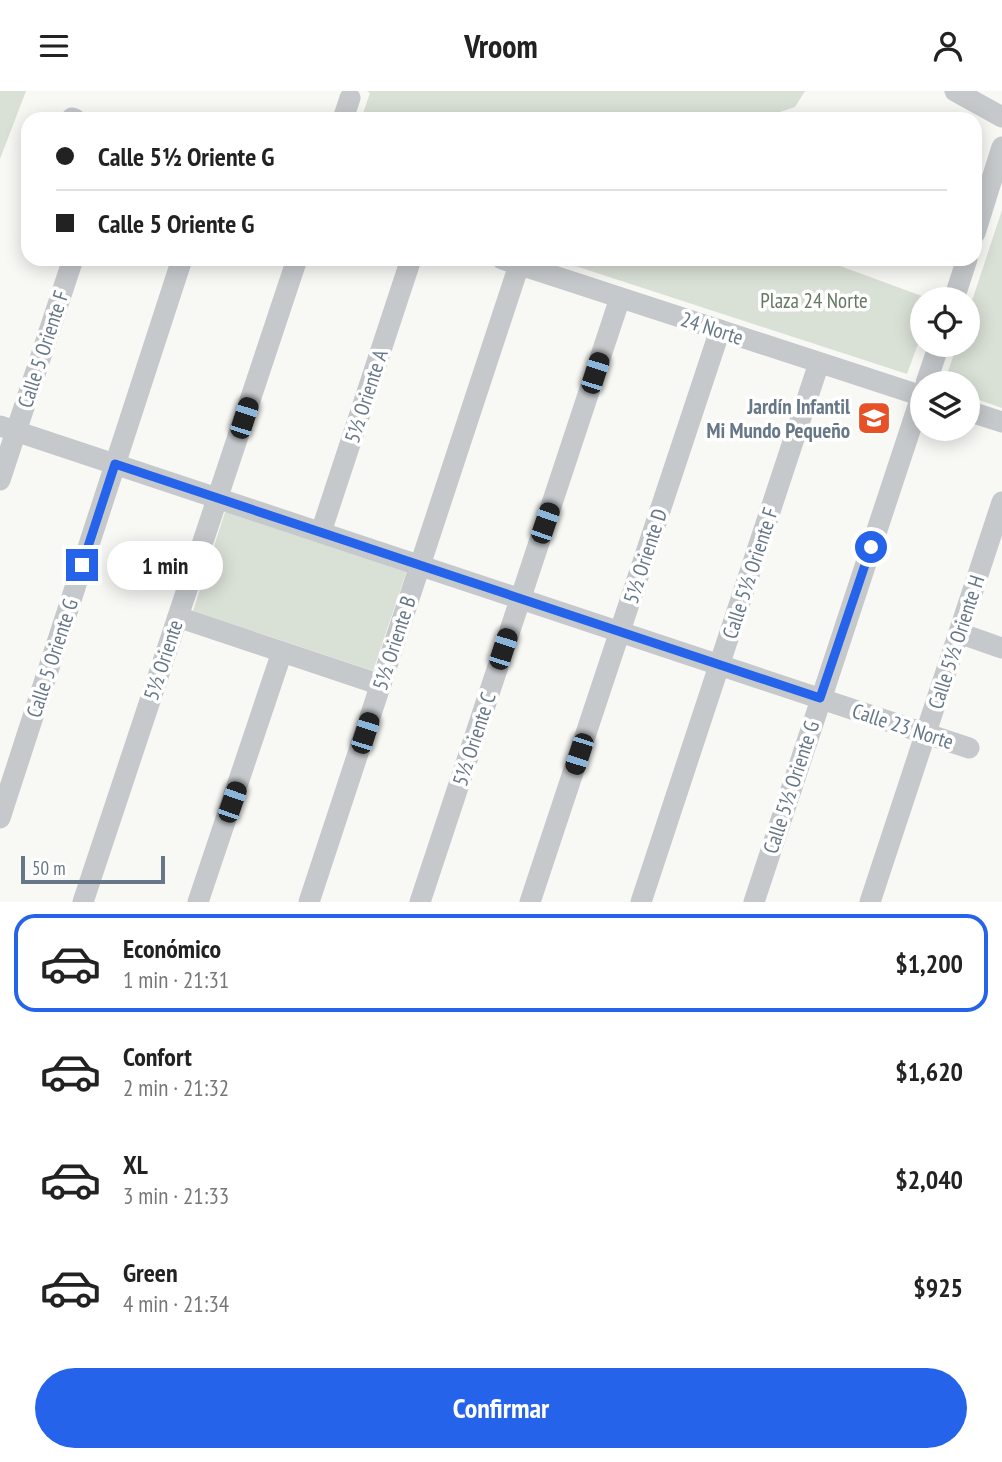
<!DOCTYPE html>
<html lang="es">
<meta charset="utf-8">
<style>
:root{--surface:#fff;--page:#f2f2f2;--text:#222;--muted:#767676;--line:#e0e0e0;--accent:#2563eb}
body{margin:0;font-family:"PT Sans Narrow",sans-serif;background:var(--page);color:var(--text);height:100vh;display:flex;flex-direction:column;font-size:26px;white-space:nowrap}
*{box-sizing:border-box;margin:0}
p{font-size:23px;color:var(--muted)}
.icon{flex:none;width:38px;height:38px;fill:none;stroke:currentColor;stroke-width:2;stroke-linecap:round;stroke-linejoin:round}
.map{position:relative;height:811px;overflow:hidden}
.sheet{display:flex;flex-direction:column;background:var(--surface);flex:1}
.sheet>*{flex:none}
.banner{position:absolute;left:21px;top:21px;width:961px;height:154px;border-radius:21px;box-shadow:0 4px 18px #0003;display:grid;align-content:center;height:154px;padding:0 35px;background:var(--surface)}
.tools{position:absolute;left:910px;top:196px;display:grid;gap:14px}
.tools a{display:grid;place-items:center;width:70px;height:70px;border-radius:50%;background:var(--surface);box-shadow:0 4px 18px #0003;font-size:35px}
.scale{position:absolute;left:21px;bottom:18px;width:144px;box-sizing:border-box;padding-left:7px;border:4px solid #667887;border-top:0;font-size:19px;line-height:24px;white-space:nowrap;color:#667887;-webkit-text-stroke:5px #fff;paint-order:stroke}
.end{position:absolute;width:32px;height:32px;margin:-16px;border:9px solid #2563eb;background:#fff;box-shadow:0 0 0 4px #fff}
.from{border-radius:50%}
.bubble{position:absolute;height:49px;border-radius:24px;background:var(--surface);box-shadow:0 4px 18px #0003;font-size:23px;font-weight:700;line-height:49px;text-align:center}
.car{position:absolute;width:21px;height:42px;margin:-21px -10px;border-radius:9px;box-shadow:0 0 5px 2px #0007;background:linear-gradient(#222 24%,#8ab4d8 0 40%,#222 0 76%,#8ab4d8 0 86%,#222 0)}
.banner b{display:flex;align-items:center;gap:24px;height:66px;font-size:26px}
.banner b+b{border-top:2px solid var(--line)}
.banner i{width:18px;height:18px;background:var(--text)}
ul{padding:12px 0 0;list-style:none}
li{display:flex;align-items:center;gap:21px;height:98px;margin:0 14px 10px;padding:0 21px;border:4px solid transparent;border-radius:21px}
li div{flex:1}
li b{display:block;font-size:26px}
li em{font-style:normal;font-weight:700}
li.selected{border-color:var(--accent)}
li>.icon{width:63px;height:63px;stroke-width:1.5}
.action{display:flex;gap:14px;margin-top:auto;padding:14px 35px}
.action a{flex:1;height:80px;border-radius:42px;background:var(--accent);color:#fff;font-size:28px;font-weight:700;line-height:80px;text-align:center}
header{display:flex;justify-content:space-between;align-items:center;height:91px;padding:0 35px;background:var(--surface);font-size:32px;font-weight:700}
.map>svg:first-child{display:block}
</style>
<header><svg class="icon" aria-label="menu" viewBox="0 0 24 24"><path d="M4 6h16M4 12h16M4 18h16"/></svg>Vroom<svg class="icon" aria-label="person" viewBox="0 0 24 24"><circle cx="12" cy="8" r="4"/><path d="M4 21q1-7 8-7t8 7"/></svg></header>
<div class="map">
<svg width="1002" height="811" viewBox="0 0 1002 811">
<rect width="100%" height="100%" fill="#f8f8f5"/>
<g fill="#d9e0d6">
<polygon points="0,0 26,0 0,68"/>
<polygon points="367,0 805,0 795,16 758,28 361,28 370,2"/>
<polygon points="1002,119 1002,317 968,305 968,292 944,292 957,254 968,254 968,222"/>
<polygon points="554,168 821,168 930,208 922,208 922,242 907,283"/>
<polygon points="226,418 407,479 373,580 193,520"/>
</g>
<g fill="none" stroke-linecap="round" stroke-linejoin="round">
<g stroke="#c5c9cc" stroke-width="21">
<polyline points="955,0 1002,26"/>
<polyline points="72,27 75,28"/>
<polyline points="343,28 350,7"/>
<polyline points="975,142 1002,56"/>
<polyline points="502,168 922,305"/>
<polyline points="954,208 967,168"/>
<polyline points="926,292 939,254"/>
<polyline points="968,320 1002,331"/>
<polyline points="0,335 969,657"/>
<polyline points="0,389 73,168"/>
<polyline points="321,441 411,168"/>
<polyline points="178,526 381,594"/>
<polyline points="959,542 1002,557"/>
<polyline points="0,727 182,168"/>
<polyline points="83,811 297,168"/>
<polyline points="198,811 282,561"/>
<polyline points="309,811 519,174"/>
<polyline points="420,811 620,207"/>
<polyline points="530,811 720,239"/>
<polyline points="641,811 819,272"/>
<polyline points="754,811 922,303"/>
<polyline points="870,811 1002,411"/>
</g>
</g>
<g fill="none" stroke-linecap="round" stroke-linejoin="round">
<polyline stroke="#2563eb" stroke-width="9" points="82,474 115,373 820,607 871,456"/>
</g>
<defs>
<g id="school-square" transform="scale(1.75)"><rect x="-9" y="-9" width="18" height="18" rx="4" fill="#e75126" stroke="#fff"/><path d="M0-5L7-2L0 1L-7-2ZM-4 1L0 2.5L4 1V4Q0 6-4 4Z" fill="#fff"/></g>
</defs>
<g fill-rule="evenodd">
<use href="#school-square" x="874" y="327"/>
</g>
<g text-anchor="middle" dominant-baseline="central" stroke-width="7" stroke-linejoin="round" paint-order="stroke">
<g font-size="21" fill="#667961" stroke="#fff">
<text x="814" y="209">Plaza 24 Norte</text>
</g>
<g font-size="21" fill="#667887" stroke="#fff">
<text transform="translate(712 237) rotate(18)">24 Norte</text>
<text transform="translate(43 258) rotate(-72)">Calle 5 Oriente F</text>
<text transform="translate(366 305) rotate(-72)">5½ Oriente A</text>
<text transform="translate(645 465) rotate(-72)">5½ Oriente D</text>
<text transform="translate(750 482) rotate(-72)">Calle 5½ Oriente F</text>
<text transform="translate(956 551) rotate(-72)">Calle 5½ Oriente H</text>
<text transform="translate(394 552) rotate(-72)">5½ Oriente B</text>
<text transform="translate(52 567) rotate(-72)">Calle 5 Oriente G</text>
<text transform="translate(163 569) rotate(-72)">5½ Oriente</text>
<text transform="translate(903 635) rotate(18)">Calle 23 Norte</text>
<text transform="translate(474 648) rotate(-72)">5½ Oriente C</text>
<text transform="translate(791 696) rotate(-72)">Calle 5½ Oriente G</text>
</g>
<g font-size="21" font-weight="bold" fill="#667887" stroke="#fff" text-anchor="end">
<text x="850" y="315">Jardín Infantil<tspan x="850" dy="24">Mi Mundo Pequeño</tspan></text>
</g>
</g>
</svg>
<div class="tools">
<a><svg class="icon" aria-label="locate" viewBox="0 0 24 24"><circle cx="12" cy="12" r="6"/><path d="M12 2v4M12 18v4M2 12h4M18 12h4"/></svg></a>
<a><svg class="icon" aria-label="layers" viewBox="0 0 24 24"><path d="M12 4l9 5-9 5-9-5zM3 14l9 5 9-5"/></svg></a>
</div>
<div class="scale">50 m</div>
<i class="end from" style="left:871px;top:456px"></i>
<i class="end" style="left:82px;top:474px"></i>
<div class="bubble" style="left:107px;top:450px;width:116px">1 min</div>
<i class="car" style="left:595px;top:282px;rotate:18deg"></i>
<i class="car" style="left:244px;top:327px;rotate:18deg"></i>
<i class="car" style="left:545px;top:432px;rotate:19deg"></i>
<i class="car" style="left:503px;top:558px;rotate:18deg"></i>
<i class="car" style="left:365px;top:642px;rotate:18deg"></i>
<i class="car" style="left:579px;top:663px;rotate:198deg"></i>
<i class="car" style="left:232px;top:711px;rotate:19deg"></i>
<div class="banner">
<b><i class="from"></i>Calle 5½ Oriente G</b>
<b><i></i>Calle 5 Oriente G</b>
</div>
</div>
<section class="sheet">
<ul>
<li class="selected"><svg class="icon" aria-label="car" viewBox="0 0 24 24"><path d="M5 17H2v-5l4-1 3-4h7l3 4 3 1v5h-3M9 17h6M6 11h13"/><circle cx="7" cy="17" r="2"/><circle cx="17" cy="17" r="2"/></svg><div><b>Económico</b><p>1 min · 21:31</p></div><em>$1,200</em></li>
<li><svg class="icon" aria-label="car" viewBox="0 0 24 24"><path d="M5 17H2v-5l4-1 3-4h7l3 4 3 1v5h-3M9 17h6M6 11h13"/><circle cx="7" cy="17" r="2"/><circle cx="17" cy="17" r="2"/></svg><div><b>Confort</b><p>2 min · 21:32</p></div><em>$1,620</em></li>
<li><svg class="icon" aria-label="car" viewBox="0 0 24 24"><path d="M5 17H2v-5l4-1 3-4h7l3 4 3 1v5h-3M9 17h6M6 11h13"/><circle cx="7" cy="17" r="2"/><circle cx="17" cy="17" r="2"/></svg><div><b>XL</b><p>3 min · 21:33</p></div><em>$2,040</em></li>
<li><svg class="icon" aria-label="car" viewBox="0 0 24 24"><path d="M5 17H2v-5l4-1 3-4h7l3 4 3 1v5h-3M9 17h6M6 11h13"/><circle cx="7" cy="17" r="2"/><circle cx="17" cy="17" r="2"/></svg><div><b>Green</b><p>4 min · 21:34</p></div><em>$925</em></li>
</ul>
<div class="action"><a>Confirmar</a></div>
</section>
